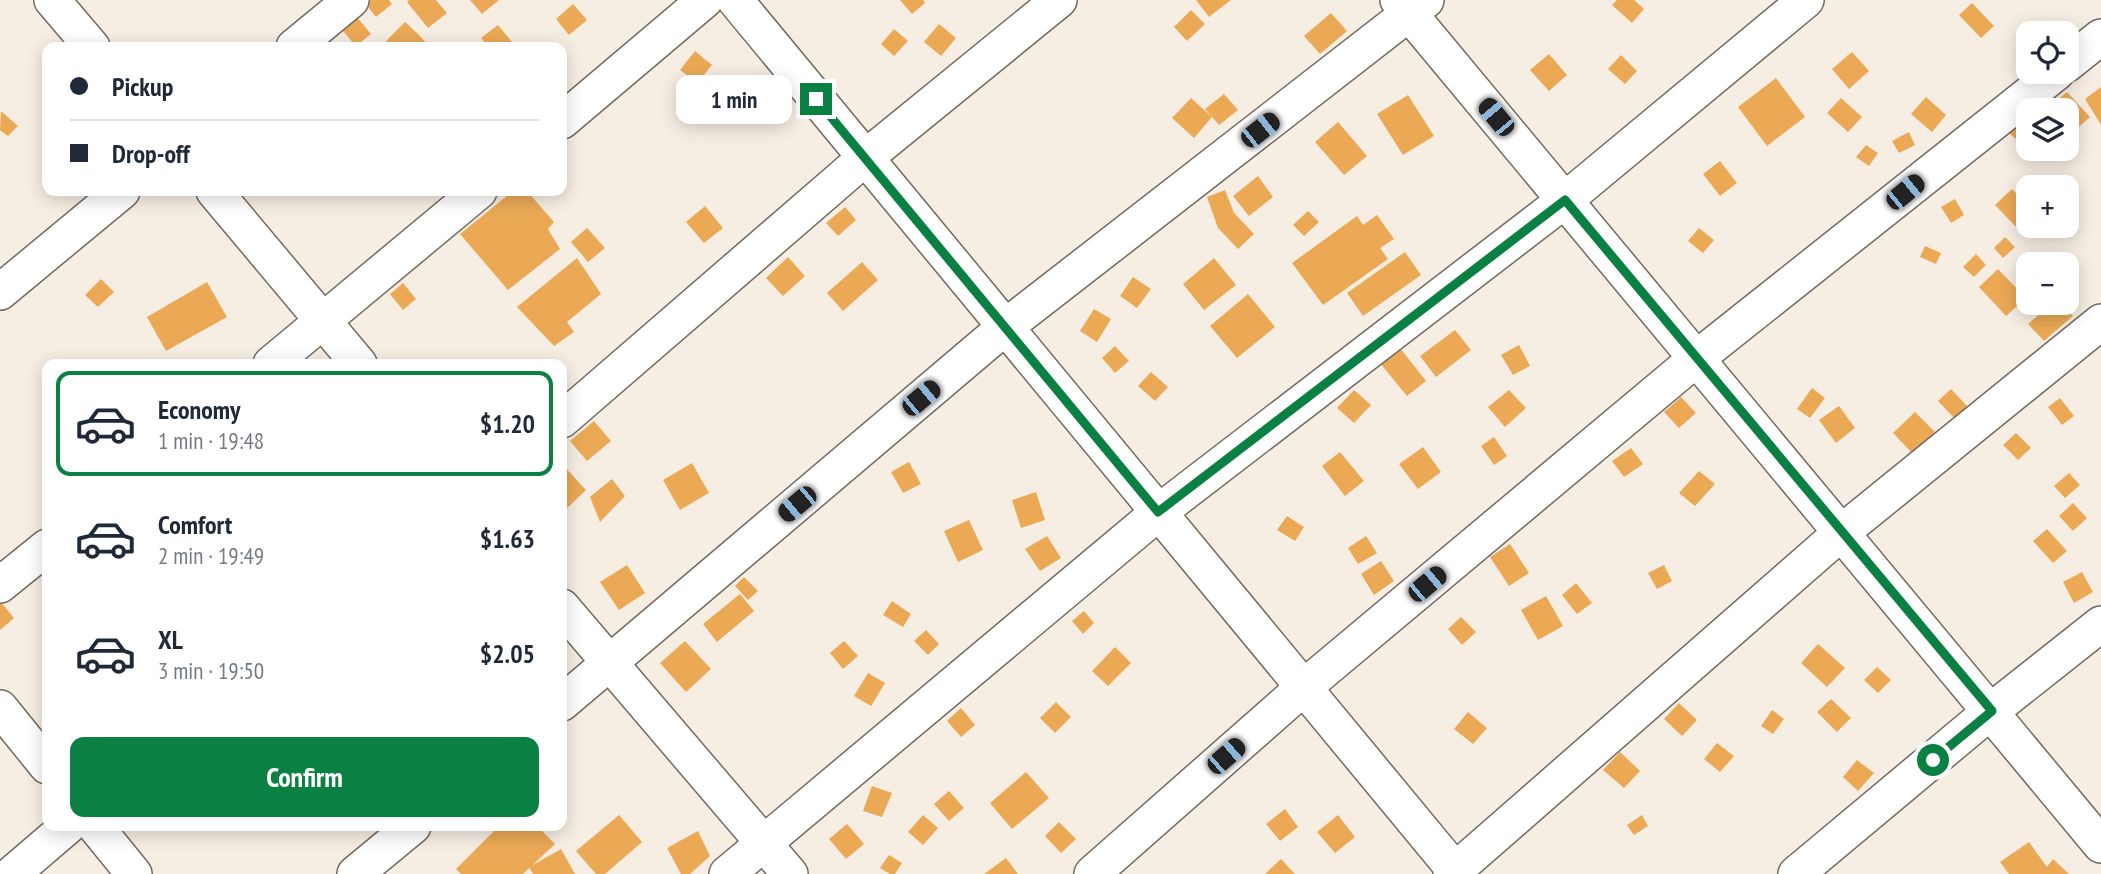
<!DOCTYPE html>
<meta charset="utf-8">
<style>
:root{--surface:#fff;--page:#f2f2f3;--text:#1f2937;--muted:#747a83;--line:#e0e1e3;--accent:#0b8043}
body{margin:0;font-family:"PT Sans Narrow",sans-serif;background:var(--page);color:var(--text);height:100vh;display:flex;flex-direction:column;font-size:26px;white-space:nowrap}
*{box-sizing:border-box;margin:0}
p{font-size:23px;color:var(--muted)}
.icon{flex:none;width:38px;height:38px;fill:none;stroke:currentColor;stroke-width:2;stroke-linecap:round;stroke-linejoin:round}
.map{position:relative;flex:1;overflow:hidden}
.side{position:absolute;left:42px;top:359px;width:525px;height:472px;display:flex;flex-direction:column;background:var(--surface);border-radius:14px;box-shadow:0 4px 18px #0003}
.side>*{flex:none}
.hud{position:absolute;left:42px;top:42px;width:525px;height:154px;border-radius:14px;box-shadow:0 4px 18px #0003;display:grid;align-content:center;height:154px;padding:0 28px;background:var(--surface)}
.controls{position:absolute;left:2016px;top:21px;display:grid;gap:14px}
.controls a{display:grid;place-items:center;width:63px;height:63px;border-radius:14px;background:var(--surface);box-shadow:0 4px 18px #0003;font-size:35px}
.end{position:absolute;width:32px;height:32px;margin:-16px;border:9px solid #0b8043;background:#fff;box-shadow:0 0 0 4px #fff}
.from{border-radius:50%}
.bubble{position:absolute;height:49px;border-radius:14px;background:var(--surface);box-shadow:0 4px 18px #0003;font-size:23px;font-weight:700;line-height:49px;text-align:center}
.car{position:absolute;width:21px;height:42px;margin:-21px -10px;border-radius:9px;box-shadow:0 0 5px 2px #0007;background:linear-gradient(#222 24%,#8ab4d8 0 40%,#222 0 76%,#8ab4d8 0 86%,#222 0)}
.hud b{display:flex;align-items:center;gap:24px;height:66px;font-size:26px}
.hud b+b{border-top:2px solid var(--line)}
.hud i{width:18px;height:18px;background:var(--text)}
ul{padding:12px 0 0;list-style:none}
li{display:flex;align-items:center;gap:21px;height:105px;margin:0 14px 10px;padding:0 14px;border:4px solid transparent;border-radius:14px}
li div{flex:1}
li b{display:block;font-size:26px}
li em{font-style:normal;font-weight:700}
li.active{border-color:var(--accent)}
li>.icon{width:63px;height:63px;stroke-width:1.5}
.action{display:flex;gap:14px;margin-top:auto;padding:14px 28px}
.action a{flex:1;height:80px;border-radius:14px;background:var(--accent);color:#fff;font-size:28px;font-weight:700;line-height:80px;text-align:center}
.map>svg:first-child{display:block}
</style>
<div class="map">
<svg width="2101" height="874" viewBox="0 0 2101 874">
<rect width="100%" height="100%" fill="#f7eee3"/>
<g fill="#eba956">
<polygon points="369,0 389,0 392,4 376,17 365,3"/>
<polygon points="409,0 436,0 447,13 428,28 407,2"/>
<polygon points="470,0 499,0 482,14"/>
<polygon points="900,0 923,0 925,3 912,14"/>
<polygon points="1196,0 1231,0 1209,17"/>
<polygon points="1617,0 1634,0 1644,9 1632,23 1612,5"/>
<polygon points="1972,3 1994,26 1981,38 1959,15"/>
<polygon points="573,4 587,20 569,35 556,19"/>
<polygon points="1191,10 1205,24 1187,41 1174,27"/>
<polygon points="1331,13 1347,31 1320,54 1304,36"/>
<polygon points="356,16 371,34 356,46 341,29"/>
<polygon points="405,22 419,35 430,47 393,47 386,41"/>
<polygon points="939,24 956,38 941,56 924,42"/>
<polygon points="498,25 513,43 508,47 488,47 481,38"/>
<polygon points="894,29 908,41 894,56 881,44"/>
<polygon points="695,51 712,65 697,83 680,70"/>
<polygon points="1852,52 1869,71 1849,89 1832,69"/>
<polygon points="1549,54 1567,75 1549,91 1530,70"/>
<polygon points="1621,55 1637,71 1625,84 1608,69"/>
<polygon points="1776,78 1805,117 1767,146 1738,107"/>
<polygon points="2101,87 2101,125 2085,99"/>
<polygon points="2067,92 2090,117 2072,133 2067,127 2067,110 2052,110 2049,107"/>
<polygon points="722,93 733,108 714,121 704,106"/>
<polygon points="1224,94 1238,110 1219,125 1205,109"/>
<polygon points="1408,95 1434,136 1403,155 1377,114"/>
<polygon points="1926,97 1946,115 1932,132 1911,114"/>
<polygon points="1191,98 1212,117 1194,138 1172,118"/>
<polygon points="1841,98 1862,117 1848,132 1827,113"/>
<polygon points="1,111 18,126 8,136 0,130"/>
<polygon points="1338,122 1367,156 1344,175 1315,142"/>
<polygon points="2015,124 2028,137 2021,144 2007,131"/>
<polygon points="1909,132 1915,145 1899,153 1892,141"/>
<polygon points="1866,145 1878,153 1869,166 1856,157"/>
<polygon points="1720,161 1737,183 1720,196 1703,174"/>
<polygon points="1258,176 1273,197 1249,216 1233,196"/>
<polygon points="2012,189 2028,206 2028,227 2022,233 1995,205"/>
<polygon points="1225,190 1234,213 1254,234 1238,249 1218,228 1207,197"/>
<polygon points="513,191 527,191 554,222 548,229 560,249 508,290 460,234"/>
<polygon points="1955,199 1964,215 1951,223 1941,207"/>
<polygon points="705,206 723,228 704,243 686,222"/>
<polygon points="845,207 856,220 838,236 826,223"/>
<polygon points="1308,211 1319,222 1304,236 1293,225"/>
<polygon points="1377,215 1394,239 1380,248 1388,259 1323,305 1292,263 1357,216 1363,225"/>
<polygon points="587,228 605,248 588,262 571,242"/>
<polygon points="1699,228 1714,240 1703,253 1688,241"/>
<polygon points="2005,237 2015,247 2003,258 1994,248"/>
<polygon points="1925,246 1941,253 1936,264 1920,257"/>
<polygon points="1405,252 1421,275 1363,316 1347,293"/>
<polygon points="1976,254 1986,265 1974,277 1963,267"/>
<polygon points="788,257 805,276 783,296 766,278"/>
<polygon points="577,258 601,294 567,322 574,332 554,346 517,307"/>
<polygon points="1214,258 1236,285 1204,310 1183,284"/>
<polygon points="862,262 878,280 843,311 827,293"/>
<polygon points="1998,269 2026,298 2006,316 1979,287"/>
<polygon points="1133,277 1151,289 1137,308 1120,296"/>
<polygon points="101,279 114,292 98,307 85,295"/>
<polygon points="207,282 227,317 166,351 147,317"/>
<polygon points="403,283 416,299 403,310 390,294"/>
<polygon points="1248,294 1275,327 1237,358 1210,326"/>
<polygon points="2052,303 2060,303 2073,316 2044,341 2028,324"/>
<polygon points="1094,309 1111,319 1097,342 1080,331"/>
<polygon points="1455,330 1471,350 1436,377 1420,356"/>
<polygon points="1519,345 1530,366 1513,375 1501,355"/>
<polygon points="1115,346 1129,361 1115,373 1102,358"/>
<polygon points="1400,348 1426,381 1407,396 1380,363"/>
<polygon points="1151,372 1168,387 1155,401 1138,386"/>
<polygon points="1812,388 1825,398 1810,418 1797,409"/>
<polygon points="1951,389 1969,408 1956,420 1938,401"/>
<polygon points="1354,390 1371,405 1354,423 1337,408"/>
<polygon points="1509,390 1526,408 1505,427 1488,407"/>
<polygon points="1681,397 1696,413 1679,428 1664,412"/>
<polygon points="2060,398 2074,416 2062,425 2048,407"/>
<polygon points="1839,406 1855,428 1836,443 1819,420"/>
<polygon points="1915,412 1935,432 1913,454 1893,433"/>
<polygon points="594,421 611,441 587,461 570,441"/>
<polygon points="2016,433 2031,448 2018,460 2003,445"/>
<polygon points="1494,437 1507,456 1494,465 1481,446"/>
<polygon points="1423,447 1441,472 1418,489 1399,464"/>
<polygon points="1631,448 1643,464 1624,477 1612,461"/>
<polygon points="1340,452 1364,481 1345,496 1322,466"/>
<polygon points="909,462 921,484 903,493 891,472"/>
<polygon points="692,463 709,493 680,510 663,480"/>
<polygon points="562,464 586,490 562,513"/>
<polygon points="1699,471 1715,484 1695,506 1679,493"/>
<polygon points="2069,473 2080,485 2065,498 2054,486"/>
<polygon points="612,479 625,496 600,522 590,497"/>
<polygon points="1036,492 1045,520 1021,528 1012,500"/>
<polygon points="2073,503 2087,518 2073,531 2059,516"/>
<polygon points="1287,516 1304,527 1295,541 1277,530"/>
<polygon points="969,520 983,550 958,562 944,531"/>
<polygon points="2047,529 2067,551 2053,563 2033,541"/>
<polygon points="1047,536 1061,558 1040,571 1025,549"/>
<polygon points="1366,536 1377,553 1358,564 1348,548"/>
<polygon points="1510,544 1529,573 1509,586 1490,557"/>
<polygon points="1381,561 1394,581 1374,595 1361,574"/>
<polygon points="627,565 645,593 619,610 600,582"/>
<polygon points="1664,565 1672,581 1657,589 1648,573"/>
<polygon points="2082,572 2093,592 2074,603 2063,582"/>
<polygon points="744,577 758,591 748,600 735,586"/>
<polygon points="1576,583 1592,603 1577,614 1562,595"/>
<polygon points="740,594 754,611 717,642 703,624"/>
<polygon points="1546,596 1563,626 1538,640 1521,610"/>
<polygon points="0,601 14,618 0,630"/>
<polygon points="892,601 911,614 903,627 883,615"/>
<polygon points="1084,611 1094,623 1083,634 1072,621"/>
<polygon points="1461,617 1476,632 1462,645 1448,629"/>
<polygon points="926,630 939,644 928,655 914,641"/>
<polygon points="685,641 711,669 686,692 660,663"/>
<polygon points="844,641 858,656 843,669 830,653"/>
<polygon points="1818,644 1845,668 1827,687 1801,663"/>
<polygon points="1115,647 1131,663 1108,686 1092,671"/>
<polygon points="1877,667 1891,680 1878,693 1864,680"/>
<polygon points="868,673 885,683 871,706 854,696"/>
<polygon points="1831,699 1851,718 1837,732 1817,712"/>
<polygon points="1056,702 1071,717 1055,733 1040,718"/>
<polygon points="1679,703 1697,720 1682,736 1664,719"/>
<polygon points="961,708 975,725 961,737 947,721"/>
<polygon points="1772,710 1784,719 1773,734 1761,726"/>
<polygon points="1468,712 1487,728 1473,744 1454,729"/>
<polygon points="1717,743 1734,756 1720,772 1704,759"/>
<polygon points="1620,752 1640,771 1624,788 1603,770"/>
<polygon points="1857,760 1874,773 1858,791 1843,777"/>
<polygon points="1026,772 1049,798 1012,829 990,803"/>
<polygon points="872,786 892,793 882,817 863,811"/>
<polygon points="949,791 964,808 949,821 934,804"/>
<polygon points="1285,809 1298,827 1280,841 1266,824"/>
<polygon points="619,815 642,842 605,874 596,874 576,851"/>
<polygon points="923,815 938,828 923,845 908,832"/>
<polygon points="1338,815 1355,837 1335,853 1317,832"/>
<polygon points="1642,815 1648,826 1634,835 1627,825"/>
<polygon points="1059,822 1076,839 1061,853 1045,836"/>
<polygon points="847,824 864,844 846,859 829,839"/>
<polygon points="499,826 537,826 555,844 523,874 461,874 456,869"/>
<polygon points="698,831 710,856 690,874 681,874 667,848"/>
<polygon points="2029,842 2047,867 2053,859 2069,874 2009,874 2000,862"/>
<polygon points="561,849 575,874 533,874 529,867"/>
<polygon points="889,855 902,863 895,874 890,874 880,868"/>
<polygon points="1006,858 1018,874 984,874"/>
<polygon points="1281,859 1295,874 1265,874"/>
</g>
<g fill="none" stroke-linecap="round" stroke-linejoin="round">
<g stroke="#726a61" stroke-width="38">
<g id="minor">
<polyline points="52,0 92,47"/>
<polyline points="735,0 1458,874"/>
<polyline points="1398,0 2101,845"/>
<polyline points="294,47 351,0"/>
<polyline points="2067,64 2101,37"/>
<polyline points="562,121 705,0"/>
<polyline points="214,191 359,364"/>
<polyline points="0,292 122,191"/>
<polyline points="271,364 479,191"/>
<polyline points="562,420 865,158 1059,0"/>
<polyline points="0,585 47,547"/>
<polyline points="562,607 790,874"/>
<polyline points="562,703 1004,328 1426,0"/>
<polyline points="0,708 47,766"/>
<polyline points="95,826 134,874"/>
<polyline points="12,874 68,826"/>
<polyline points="355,874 413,826"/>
<polyline points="727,874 1159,512 1565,200 1806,0"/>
<polyline points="1092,874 1303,688 1697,358 2057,72"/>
<polyline points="1451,874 1842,532 2101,322"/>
<polyline points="1796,874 1991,711 2101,624"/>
</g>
</g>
<use href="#minor" stroke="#fff" stroke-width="35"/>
</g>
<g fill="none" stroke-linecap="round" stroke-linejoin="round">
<polyline stroke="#0b8043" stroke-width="9" points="816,99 1158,512 1565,200 1992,711 1933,760"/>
</g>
</svg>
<div class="controls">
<a><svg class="icon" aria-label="locate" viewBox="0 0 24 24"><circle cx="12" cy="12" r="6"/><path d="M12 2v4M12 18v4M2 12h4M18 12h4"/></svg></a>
<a><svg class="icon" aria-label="layers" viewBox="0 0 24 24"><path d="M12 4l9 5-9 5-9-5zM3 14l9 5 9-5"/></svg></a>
<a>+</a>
<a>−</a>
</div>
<i class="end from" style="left:1933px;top:760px"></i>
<i class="end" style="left:816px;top:99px"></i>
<div class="bubble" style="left:676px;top:75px;width:116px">1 min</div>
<i class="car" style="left:1496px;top:117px;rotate:320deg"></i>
<i class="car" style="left:1260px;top:130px;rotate:52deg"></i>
<i class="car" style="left:1905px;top:192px;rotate:51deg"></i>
<i class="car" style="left:921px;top:398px;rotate:50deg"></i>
<i class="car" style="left:797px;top:504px;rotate:230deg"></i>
<i class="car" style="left:1427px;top:584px;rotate:50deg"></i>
<i class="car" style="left:1226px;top:756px;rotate:49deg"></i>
<div class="hud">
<b><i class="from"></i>Pickup</b>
<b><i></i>Drop-off</b>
</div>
<section class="side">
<ul>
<li class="active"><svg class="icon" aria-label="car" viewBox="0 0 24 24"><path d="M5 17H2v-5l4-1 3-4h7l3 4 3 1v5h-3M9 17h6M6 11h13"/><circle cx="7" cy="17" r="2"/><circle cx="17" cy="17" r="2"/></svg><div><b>Economy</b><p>1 min · 19:48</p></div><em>$1.20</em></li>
<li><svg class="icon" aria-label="car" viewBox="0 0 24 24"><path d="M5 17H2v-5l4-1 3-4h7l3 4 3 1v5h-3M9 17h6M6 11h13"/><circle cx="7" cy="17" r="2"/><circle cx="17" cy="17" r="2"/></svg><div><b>Comfort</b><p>2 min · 19:49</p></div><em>$1.63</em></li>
<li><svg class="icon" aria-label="car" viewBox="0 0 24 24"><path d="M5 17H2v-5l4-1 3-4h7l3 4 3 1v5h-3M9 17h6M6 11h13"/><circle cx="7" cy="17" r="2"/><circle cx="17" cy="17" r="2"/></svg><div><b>XL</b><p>3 min · 19:50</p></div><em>$2.05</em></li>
</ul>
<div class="action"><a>Confirm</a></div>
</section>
</div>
